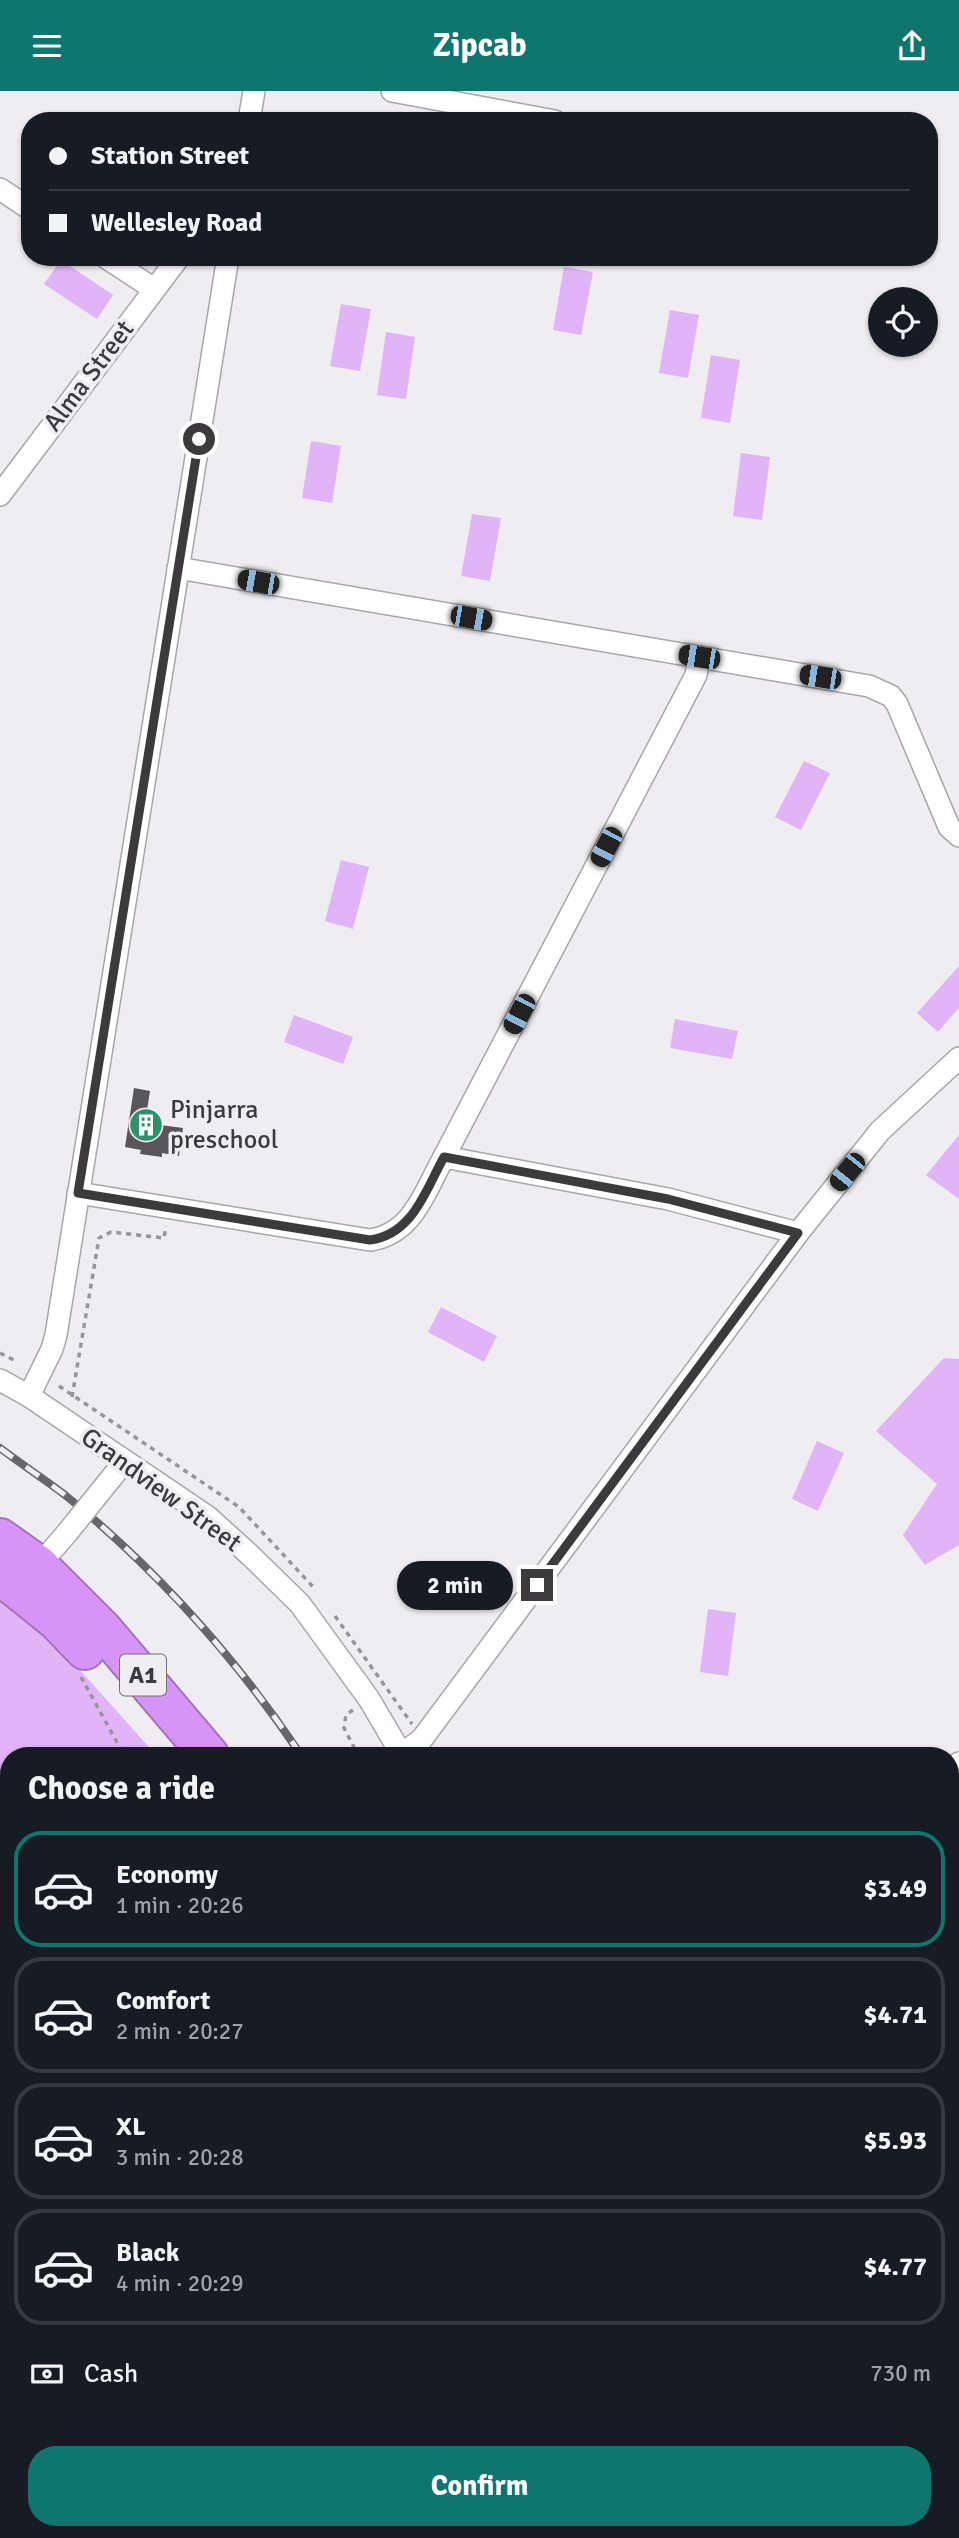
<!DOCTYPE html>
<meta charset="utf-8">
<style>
:root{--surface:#171b24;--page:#20242c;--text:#f1f3f6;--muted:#9ea1a6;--line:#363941;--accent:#0f766e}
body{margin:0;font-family:Signika,sans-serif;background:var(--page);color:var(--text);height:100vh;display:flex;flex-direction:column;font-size:26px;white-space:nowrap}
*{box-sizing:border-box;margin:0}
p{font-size:23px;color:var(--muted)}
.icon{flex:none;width:38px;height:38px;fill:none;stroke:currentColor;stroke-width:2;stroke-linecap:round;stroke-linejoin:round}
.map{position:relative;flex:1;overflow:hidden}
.sheet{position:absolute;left:0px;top:1656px;width:959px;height:793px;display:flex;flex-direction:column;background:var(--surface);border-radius:28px 28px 0 0;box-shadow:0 2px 5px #0004}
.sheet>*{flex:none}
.hud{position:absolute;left:21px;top:21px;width:917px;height:154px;border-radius:28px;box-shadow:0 2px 5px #0004;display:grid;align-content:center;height:154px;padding:0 28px;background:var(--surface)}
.controls{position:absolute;left:868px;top:196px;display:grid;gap:14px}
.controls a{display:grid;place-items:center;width:70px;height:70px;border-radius:50%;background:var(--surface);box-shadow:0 2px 5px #0004;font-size:35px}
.end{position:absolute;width:32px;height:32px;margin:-16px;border:9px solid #3c3a3c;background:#fff;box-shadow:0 0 0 4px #fff}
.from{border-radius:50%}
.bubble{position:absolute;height:49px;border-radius:24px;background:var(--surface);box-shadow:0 2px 5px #0004;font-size:23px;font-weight:700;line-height:49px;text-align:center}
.car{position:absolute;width:21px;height:42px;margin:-21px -10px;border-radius:9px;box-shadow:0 0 5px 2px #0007;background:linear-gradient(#222 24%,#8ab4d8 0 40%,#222 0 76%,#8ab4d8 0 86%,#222 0)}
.hud b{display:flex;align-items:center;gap:24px;height:66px;font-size:26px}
.hud b+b{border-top:2px solid var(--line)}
.hud i{width:18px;height:18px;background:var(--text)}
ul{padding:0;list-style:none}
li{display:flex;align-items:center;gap:21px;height:116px;margin:0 14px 10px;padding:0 14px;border:4px solid var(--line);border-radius:28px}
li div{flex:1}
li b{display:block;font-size:26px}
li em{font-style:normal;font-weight:700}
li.current{border-color:var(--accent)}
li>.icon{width:63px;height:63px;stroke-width:1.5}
h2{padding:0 28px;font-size:32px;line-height:84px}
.pay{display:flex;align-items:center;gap:18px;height:77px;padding:0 28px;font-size:26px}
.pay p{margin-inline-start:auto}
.cta{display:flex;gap:14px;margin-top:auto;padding:14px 28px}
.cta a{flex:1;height:80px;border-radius:28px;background:var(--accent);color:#fff;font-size:28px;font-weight:700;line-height:80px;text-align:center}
header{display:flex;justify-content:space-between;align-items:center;height:91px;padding:0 28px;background:var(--accent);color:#fff;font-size:32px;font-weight:700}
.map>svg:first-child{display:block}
</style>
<header><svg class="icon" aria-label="menu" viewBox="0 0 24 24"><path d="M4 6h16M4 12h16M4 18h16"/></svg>Zipcab<svg class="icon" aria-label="share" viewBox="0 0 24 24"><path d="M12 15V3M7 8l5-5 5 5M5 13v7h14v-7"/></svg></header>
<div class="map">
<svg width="959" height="2447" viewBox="0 0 959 2447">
<rect width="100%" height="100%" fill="#efedf1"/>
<g fill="#e0b4f6">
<polygon points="61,169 113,204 97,228 44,193"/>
<polygon points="564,176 593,181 581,244 553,239"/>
<polygon points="341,213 371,218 360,280 330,275"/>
<polygon points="670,219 699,224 688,287 659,282"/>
<polygon points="386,241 415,246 406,308 377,304"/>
<polygon points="711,264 740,269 730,332 701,327"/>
<polygon points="311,350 341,355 332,412 302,407"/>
<polygon points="741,362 770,366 762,429 733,425"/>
<polygon points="472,423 501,427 490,490 461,485"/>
<polygon points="804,670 830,682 801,739 775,726"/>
<polygon points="341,769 369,776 353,838 325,830"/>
<polygon points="959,875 959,917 938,941 917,922"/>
<polygon points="294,924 353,946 343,973 284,951"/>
<polygon points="675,928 738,940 732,968 670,957"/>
<polygon points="959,1044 959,1108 926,1084"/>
<polygon points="441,1216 497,1245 484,1271 428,1241"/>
<polygon points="944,1267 959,1268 959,1454 925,1474 903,1444 937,1393 876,1340"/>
<polygon points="817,1350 844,1362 818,1420 792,1408"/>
<polygon points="0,1506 64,1561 156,1664 9,1664 9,1709 0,1714"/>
<polygon points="708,1518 736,1522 728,1585 700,1581"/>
</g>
<polygon fill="#585659" points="134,997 150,1000 145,1032 183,1037 179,1065 162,1062 162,1066 140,1063 141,1059 125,1056"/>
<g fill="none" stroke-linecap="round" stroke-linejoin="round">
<g stroke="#a8a6aa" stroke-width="14">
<polyline id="lane" points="236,2440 243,2447"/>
</g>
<g stroke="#a8a6aa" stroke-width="24">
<g id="street">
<polyline points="392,0 555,30"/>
<polyline points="249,30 254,0"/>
<polyline points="0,98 30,118"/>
<polyline points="105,166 154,198"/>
<polyline points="0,404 179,166"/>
<polyline points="178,477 869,595 891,605 897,613 949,736 959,745"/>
<polyline points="444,1066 668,1108 798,1142"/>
<path d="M78 1102 370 1149C413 1143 425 1100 444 1066L696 584 699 566"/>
<polyline points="0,1289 29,1305 208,1426 251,1465 300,1513 369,1608 402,1664"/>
<polyline points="29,1305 52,1258 56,1244 228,166"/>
<polyline points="100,1401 125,1370"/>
<polyline points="34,1480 67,1442"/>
<polyline points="402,1663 422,1648 798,1142 880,1040 959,967"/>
<polyline points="950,1678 959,1672"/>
<polyline points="950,2266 959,2268"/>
</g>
</g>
<g stroke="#a074b5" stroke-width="42">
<g id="highway">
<polyline points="0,1447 38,1474 103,1539 209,1664"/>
<polyline points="0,1484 57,1530 85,1559"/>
<polyline points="440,2440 447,2447"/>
<polyline points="471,2440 478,2447"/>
</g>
</g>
<g stroke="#979598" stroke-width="3.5" stroke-dasharray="5 5" stroke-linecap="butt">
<polyline points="0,1262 14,1269"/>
<polyline points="59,1295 239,1416 316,1499"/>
<polyline points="72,1306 99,1147 111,1141 164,1147 166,1135"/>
<polyline points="335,1525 412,1633"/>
<polyline points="81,1586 124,1664"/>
<polyline points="353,1619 346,1624 344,1637 358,1664"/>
<polyline points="0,2326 9,2338"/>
<polyline points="783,2447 785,2440"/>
</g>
<use href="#lane" stroke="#fff" stroke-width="10"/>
<use href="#street" stroke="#fff" stroke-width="21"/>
<use href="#highway" stroke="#d694f6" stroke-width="38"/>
<g stroke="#686668" stroke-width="8">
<g id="rail">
<path d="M0 1357C21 1373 44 1388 65 1404 156 1478 236 1567 301 1664"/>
<polyline points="646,2440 650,2447"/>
</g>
</g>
<use href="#rail" stroke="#efedf1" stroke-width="5" stroke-dasharray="16" stroke-linecap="butt"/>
<g stroke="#a8a6aa" stroke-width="24" stroke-linecap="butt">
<polyline id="street-bridge" points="67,1442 100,1401"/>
</g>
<use href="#street-bridge" stroke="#fff" stroke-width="21"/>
</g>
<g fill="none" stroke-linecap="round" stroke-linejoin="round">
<path stroke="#3c3a3c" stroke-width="9" d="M199 348 78 1102 370 1149C413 1143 425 1100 444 1066L668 1108 798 1142 537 1494"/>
</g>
<defs>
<g id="building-disc" transform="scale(1.75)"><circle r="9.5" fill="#2f916c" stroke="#efedf1"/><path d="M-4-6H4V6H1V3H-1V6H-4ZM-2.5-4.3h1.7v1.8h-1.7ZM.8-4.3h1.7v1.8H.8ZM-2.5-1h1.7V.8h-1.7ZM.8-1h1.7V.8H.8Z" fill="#fff"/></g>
</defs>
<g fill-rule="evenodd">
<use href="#building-disc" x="146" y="1034"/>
</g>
<g text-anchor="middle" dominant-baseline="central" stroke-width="7" stroke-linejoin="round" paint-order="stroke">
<rect fill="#efedf1" stroke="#727072" stroke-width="2" x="120" y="1563.5" width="46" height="41" rx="5"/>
<g font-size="24" font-weight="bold" fill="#3c3a3c">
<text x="143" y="1584">A1</text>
</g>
<g font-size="26" fill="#3c3a3c" stroke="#efedf1">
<text transform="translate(89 285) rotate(-53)">Alma Street</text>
<text transform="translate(161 1399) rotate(36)">Grandview Street</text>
</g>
<g font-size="26" fill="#3c3a3c" stroke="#efedf1" text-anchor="start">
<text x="170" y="1019">Pinjarra<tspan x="170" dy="30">preschool</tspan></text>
</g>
</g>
</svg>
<div class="controls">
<a><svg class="icon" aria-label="locate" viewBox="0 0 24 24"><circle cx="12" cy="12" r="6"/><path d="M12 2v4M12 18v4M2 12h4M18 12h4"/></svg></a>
</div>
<i class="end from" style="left:199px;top:348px"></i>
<i class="end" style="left:537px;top:1494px"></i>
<div class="bubble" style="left:397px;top:1470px;width:116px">2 min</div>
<i class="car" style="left:258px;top:491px;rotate:280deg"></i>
<i class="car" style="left:471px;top:527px;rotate:100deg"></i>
<i class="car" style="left:699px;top:566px;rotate:279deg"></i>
<i class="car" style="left:820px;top:586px;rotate:279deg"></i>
<i class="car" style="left:606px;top:756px;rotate:208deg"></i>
<i class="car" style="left:519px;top:923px;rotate:208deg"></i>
<i class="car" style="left:847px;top:1081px;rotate:219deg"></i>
<div class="hud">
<b><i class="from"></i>Station Street</b>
<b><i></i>Wellesley Road</b>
</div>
<section class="sheet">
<h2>Choose a ride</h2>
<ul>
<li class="current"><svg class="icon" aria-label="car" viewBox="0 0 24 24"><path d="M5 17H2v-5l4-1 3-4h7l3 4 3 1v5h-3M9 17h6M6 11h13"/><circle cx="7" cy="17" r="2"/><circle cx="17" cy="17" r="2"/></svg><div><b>Economy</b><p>1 min · 20:26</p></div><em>$3.49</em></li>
<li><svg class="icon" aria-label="car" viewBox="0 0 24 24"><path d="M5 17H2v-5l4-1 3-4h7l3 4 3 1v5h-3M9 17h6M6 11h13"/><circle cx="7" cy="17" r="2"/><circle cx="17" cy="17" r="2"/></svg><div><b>Comfort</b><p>2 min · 20:27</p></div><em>$4.71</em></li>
<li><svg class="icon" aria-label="car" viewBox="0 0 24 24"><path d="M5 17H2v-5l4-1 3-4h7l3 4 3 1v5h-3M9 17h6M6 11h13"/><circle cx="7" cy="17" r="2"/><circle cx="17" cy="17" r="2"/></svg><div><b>XL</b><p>3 min · 20:28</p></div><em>$5.93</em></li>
<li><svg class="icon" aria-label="car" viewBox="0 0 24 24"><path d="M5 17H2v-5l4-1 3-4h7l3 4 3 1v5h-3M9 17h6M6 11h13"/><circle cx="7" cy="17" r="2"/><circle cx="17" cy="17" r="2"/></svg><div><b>Black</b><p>4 min · 20:29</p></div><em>$4.77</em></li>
</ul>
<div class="pay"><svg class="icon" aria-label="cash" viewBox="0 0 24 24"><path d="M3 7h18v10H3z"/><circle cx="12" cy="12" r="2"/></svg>Cash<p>730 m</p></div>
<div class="cta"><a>Confirm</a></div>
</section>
</div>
